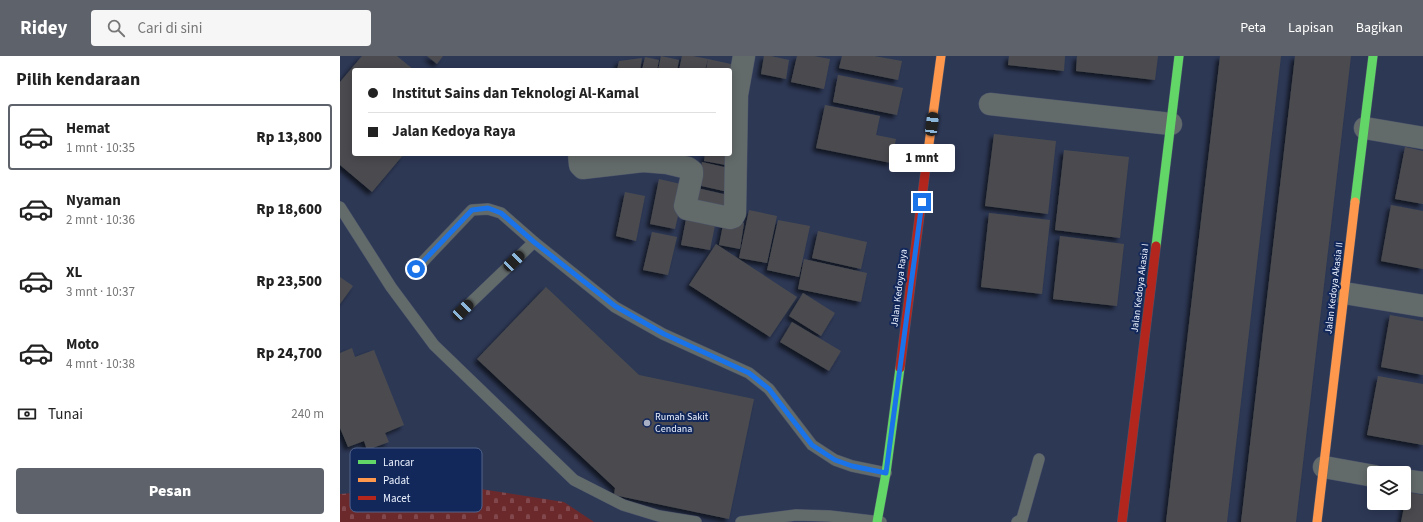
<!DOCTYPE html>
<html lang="id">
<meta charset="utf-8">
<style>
:root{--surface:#fff;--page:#f6f6f6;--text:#222;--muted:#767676;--line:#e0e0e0;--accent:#5e626a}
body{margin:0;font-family:"Source Sans 3",sans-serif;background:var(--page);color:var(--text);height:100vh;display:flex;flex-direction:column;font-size:15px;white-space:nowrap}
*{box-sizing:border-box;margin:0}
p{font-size:13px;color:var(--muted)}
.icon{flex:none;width:22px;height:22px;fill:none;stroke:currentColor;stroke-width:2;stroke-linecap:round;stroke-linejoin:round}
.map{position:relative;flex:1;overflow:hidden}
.side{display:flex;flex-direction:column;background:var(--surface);width:340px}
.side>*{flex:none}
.banner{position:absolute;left:12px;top:12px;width:380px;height:88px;border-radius:4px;box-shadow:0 2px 10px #0003;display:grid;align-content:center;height:88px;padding:0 16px;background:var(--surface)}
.tools{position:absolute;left:1027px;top:410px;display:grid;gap:8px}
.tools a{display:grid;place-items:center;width:44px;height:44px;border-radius:4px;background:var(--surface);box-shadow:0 2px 10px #0003;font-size:20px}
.end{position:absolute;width:18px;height:18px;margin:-9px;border:5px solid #1a73e8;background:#fff;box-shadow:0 0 0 2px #fff}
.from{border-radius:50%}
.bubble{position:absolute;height:28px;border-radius:4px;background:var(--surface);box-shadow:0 2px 10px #0003;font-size:13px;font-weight:800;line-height:28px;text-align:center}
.car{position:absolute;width:12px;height:24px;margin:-12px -6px;border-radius:5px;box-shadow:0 0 3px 1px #0007;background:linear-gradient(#222 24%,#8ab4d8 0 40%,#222 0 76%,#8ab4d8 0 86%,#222 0)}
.banner b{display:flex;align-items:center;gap:14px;height:38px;font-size:15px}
.banner b+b{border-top:1px solid var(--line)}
.banner i{width:10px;height:10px;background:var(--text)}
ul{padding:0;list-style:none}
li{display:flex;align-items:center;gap:12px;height:66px;margin:0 8px 6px;padding:0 8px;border:2px solid transparent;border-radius:4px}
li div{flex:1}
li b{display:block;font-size:15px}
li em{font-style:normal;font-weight:800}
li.selected{border-color:var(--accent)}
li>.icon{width:36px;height:36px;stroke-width:1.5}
h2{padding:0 16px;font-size:18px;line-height:48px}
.pay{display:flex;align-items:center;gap:10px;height:44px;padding:0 16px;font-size:15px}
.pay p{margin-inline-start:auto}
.button{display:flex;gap:8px;margin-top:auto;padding:8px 16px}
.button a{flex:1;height:46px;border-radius:4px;background:var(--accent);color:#fff;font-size:16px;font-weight:800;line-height:46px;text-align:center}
header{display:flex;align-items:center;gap:24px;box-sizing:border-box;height:56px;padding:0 20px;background:var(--accent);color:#fff}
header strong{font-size:19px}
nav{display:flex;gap:22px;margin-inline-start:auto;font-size:14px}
.search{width:280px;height:36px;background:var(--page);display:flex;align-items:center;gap:10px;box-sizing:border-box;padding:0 14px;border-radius:4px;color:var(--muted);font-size:15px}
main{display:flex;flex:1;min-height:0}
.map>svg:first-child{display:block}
</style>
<header>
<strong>Ridey</strong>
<div class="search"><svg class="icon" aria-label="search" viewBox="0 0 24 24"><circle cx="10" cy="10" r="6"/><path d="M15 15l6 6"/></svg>Cari di sini</div>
<nav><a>Peta</a><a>Lapisan</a><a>Bagikan</a></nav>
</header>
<main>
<section class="side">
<h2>Pilih kendaraan</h2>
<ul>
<li class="selected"><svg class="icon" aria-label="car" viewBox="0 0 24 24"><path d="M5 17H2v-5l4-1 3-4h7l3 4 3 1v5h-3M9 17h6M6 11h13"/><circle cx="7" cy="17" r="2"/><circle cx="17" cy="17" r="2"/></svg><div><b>Hemat</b><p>1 mnt · 10:35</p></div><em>Rp 13,800</em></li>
<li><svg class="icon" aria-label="car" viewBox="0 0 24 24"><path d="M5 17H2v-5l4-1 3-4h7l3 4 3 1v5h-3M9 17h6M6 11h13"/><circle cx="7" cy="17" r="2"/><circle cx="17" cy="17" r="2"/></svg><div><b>Nyaman</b><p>2 mnt · 10:36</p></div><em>Rp 18,600</em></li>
<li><svg class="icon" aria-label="car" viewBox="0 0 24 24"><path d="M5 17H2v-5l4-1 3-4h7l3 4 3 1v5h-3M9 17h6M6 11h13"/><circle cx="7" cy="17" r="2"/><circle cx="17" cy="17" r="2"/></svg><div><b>XL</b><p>3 mnt · 10:37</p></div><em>Rp 23,500</em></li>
<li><svg class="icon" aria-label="car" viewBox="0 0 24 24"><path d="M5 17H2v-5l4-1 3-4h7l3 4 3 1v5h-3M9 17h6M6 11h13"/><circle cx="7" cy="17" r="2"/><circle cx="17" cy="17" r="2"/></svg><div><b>Moto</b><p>4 mnt · 10:38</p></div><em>Rp 24,700</em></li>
</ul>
<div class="pay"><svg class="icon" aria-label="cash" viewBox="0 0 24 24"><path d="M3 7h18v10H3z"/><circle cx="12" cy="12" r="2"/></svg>Tunai<p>240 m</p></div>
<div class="button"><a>Pesan</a></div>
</section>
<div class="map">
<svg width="1083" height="466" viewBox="0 0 1083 466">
<defs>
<pattern id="cemetery-stones" width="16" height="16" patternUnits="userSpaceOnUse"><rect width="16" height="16" fill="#6b292c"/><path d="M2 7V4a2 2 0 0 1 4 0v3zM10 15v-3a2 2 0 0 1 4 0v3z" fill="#80484c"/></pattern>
<filter id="shadow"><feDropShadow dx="-3.5" dy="3.5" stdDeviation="2" flood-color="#0009"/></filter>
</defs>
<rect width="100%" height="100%" fill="#2d3855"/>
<polygon fill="url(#cemetery-stones)" points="115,429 224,446 254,466 0,466 0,438"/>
<g fill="#4b4c4f" filter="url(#shadow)">
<polygon points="22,0 57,0 74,14 14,14 14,98 64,98 32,136 0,109 0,26"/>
<polygon points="87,0 103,0 97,8"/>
<polygon points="321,0 339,4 337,14 318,14"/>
<polygon points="342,0 353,0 368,3 365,14 339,14"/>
<polygon points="424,0 431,0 449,4 446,23 421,18"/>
<polygon points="457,0 474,0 490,3 484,33 451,26"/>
<polygon points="502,0 534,0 562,5 558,24 499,12"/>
<polygon points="669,0 725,0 724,15 668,9"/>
<polygon points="737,0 818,0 815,24 736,15"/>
<polygon points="880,0 941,0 887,466 826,466"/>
<polygon points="955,0 1011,0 956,466 901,466"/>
<polygon points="305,1 319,4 317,14 302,14"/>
<polygon points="302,2 300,14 277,14 279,5"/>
<polygon points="368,3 400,10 390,32 390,14 366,14"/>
<polygon points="498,19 563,32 557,59 493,46"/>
<polygon points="485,49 540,60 536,79 556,83 551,107 476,92"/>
<polygon points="654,78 716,85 708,158 645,150"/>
<polygon points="1065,91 1083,95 1083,148 1055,143"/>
<polygon points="724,94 789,101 780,182 715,174"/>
<polygon points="365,98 390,98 391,110 364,105"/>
<polygon points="362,106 393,113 388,136 357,129"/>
<polygon points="319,123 345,129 335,173 310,168"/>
<polygon points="357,132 388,139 384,156 353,149"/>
<polygon points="285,136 305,140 296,185 276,180"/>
<polygon points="1051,149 1083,155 1083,213 1041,205"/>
<polygon points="409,154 437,160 427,207 399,202"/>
<polygon points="649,157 710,164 702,238 641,231"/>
<polygon points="347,158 376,164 370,194 341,189"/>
<polygon points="384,164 404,167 400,193 379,189"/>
<polygon points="438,164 470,170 459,221 427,214"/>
<polygon points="478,175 527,186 521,213 472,202"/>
<polygon points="312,176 337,181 328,219 303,214"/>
<polygon points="720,180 784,188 777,250 713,243"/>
<polygon points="376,188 457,241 430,281 349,229"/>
<polygon points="464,203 527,217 521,246 458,233"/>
<polygon points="0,221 13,230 0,248"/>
<polygon points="206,231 299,319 414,343 389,463 274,439 275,432 137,303"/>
<polygon points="463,237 495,257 481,280 449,260"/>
<polygon points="1050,259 1083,265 1083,319 1041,311"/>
<polygon points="452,266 501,295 489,315 440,286"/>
<polygon points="12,292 15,301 34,294 64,369 45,377 49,386 27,394 24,385 8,391 0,372 0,297"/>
<polygon points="1038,320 1083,328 1083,389 1027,379"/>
<polygon points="1067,436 1083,439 1083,466 1061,466"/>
</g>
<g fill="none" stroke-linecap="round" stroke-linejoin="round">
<g stroke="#4b5469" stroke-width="12">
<g id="lane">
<polyline points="0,151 51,231 94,289 234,424 283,449 319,460 356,466"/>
<polyline points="76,213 132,154 148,153 161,157 194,186 275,251 323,278 409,317 429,333 472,389 495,404 512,410 546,417"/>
<polyline points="123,254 194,186"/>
<polyline points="401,466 456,459 489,460 541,466"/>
<polyline points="677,466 682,463 699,403"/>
</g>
</g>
<g stroke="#4b5469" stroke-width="23">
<g id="street">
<polyline points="650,48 831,68"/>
<polyline points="1025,72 1083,82"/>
<polyline points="239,98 240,109 243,112 303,105 327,107 348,112 352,115 352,119 345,150 347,153 390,162 393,161 395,157 397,39 404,0"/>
<polyline points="1004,237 1083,250"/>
<polyline points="984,411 1034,420"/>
<polyline points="1064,424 1083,427"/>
</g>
</g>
<g stroke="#4b5469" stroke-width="10">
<g id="fast">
<polyline points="1015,146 1033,0"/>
<polyline points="816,190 839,0"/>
<polyline points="537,466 546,417 560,312"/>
</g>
</g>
<g stroke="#4b5469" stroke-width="10">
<g id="slow">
<polyline points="586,110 601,0"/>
<polyline points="977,466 1015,146"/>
</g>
</g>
<g stroke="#4b5469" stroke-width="10">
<g id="jam">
<polyline points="560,312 586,110"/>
<polyline points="782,466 816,190"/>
</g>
</g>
<use href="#lane" stroke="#636b6a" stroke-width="11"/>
<use href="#street" stroke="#636b6a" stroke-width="22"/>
<use href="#fast" stroke="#63d668" stroke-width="9"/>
<use href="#slow" stroke="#ff974d" stroke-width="9"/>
<use href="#jam" stroke="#b3261e" stroke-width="9"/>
</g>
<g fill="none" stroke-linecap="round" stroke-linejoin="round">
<polyline stroke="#1a73e8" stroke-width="5" points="76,213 132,154 148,152 161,157 194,186 275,250 324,278 409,317 429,333 472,389 495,404 512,410 546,417 582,146"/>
</g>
<circle fill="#a8b0c3" stroke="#12275a" stroke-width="1.5" cx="307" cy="367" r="4"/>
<g text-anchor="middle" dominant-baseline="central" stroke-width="4" stroke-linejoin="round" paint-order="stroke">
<g font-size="10" fill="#eaf1fe" stroke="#12275a">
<text transform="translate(559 232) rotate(-83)">Jalan Kedoya Raya</text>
<text transform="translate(800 232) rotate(-83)">Jalan Kedoya Akasia I</text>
<text transform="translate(994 232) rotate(-83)">Jalan Kedoya Akasia II</text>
</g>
<g font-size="10" fill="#eaf1fe" stroke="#12275a" text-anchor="start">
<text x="315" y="361">Rumah Sakit<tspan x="315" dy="12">Cendana</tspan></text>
</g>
</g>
<rect x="10" y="392" width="132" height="64" rx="6" fill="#12275a" stroke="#53648b" stroke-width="1"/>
<rect x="18" y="404" width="18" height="4" fill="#63d668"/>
<rect x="18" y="422" width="18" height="4" fill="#ff974d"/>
<rect x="18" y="440" width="18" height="4" fill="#b3261e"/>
<g font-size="11" fill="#eaf1fe">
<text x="43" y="410">Lancar</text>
<text x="43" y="428">Padat</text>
<text x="43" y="446">Macet</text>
</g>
</svg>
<div class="tools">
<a><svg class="icon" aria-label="layers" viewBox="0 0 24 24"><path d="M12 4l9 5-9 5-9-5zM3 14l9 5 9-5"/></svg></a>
</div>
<i class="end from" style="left:76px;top:213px"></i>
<i class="end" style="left:582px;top:146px"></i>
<div class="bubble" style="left:549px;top:88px;width:66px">1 mnt</div>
<i class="car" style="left:592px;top:68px;rotate:7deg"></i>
<i class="car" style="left:174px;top:205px;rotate:46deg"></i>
<i class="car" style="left:123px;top:254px;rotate:46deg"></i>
<div class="banner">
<b><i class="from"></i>Institut Sains dan Teknologi Al-Kamal</b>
<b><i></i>Jalan Kedoya Raya</b>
</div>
</div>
</main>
